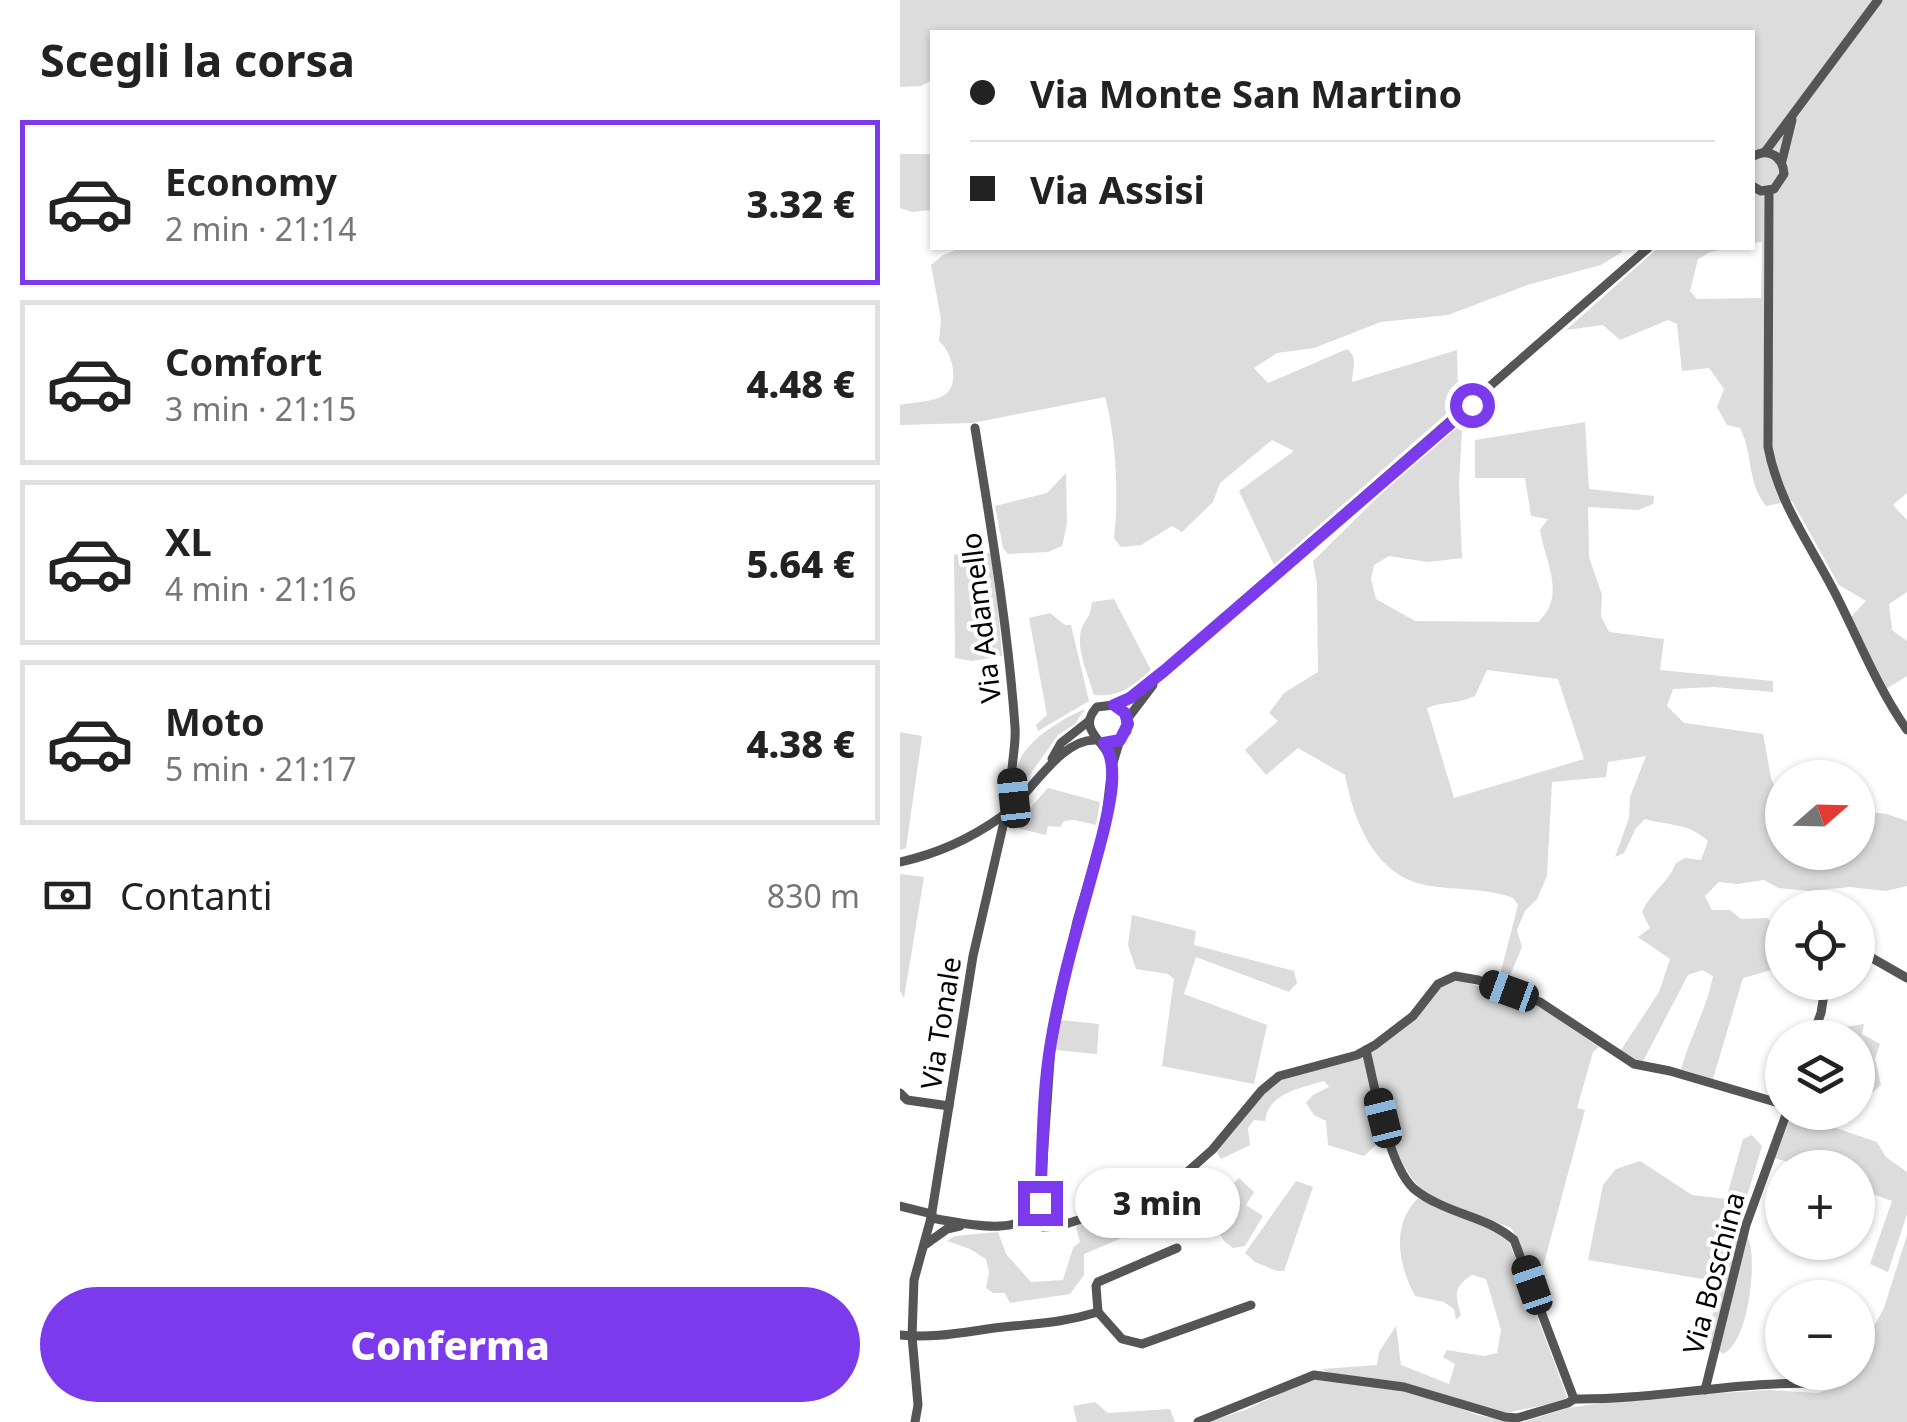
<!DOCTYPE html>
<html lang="it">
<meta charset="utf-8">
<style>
:root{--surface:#fff;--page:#f6f6f6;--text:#222;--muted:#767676;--line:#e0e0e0;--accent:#7c3aed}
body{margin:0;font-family:"Noto Sans",sans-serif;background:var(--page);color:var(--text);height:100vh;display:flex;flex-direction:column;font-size:38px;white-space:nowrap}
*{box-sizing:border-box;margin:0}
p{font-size:32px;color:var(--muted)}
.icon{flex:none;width:55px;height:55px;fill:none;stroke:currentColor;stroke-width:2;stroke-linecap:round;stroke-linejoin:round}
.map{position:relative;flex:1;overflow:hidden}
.side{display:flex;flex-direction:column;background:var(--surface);width:900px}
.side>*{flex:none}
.guide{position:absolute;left:30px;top:30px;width:825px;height:220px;border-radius:0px;box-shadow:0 2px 8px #0004;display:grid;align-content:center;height:220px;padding:0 40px;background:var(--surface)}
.needle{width:65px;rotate:70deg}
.tools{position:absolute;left:865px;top:760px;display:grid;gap:20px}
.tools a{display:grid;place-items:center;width:110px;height:110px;border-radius:50%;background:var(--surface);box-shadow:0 2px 8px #0004;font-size:50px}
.end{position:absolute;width:45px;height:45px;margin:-22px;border:12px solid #7c3aed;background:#fff;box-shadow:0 0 0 5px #fff}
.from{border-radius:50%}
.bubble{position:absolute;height:70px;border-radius:35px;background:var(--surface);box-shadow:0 2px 8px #0004;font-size:32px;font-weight:800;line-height:70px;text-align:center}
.car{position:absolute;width:30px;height:60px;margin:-30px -15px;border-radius:12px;box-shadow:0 0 8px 2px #0007;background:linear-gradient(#222 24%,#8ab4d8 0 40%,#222 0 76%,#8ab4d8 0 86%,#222 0)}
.guide b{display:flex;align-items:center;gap:35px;height:95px;font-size:38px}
.guide b+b{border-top:2px solid var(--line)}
.guide i{width:25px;height:25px;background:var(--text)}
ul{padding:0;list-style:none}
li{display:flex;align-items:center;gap:30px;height:165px;margin:0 20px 15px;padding:0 20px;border:5px solid var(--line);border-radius:0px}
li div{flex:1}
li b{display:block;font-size:38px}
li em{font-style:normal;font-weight:800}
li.current{border-color:var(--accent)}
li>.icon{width:90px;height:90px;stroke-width:1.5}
h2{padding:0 40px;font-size:45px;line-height:120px}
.pay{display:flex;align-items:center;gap:25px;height:110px;padding:0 40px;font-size:38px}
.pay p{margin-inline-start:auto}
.primary-button{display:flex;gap:20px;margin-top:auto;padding:20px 40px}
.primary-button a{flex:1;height:115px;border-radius:60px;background:var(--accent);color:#fff;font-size:40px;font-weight:800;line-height:115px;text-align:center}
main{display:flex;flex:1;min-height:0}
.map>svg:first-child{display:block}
</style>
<main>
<section class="side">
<h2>Scegli la corsa</h2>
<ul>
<li class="current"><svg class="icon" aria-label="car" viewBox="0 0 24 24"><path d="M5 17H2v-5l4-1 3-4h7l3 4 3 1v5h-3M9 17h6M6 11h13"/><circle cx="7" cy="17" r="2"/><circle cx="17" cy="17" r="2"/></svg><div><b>Economy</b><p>2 min · 21:14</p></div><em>3.32 €</em></li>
<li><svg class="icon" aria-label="car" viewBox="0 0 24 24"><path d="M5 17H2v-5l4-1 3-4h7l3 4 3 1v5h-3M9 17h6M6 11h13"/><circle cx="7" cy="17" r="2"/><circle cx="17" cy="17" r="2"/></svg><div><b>Comfort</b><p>3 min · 21:15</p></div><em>4.48 €</em></li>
<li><svg class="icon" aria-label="car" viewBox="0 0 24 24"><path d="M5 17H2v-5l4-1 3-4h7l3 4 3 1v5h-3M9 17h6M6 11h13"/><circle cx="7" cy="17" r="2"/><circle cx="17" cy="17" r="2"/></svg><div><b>XL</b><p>4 min · 21:16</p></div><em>5.64 €</em></li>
<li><svg class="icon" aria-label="car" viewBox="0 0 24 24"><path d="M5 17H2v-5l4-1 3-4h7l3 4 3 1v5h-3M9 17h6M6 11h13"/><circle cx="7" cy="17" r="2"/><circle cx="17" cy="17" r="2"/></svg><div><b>Moto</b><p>5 min · 21:17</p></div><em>4.38 €</em></li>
</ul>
<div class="pay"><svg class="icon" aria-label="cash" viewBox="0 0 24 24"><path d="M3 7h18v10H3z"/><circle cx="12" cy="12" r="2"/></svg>Contanti<p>830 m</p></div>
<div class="primary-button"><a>Conferma</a></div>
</section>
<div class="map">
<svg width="1007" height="1422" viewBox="0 0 1007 1422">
<rect width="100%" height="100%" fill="#fff"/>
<g fill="#dcdcdc" fill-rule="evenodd">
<path d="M0 0H1007V493L993 505 1007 520V592L989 604 992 630 1007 641V676L986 689 951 617 966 601 939 585 892 501 866 506C847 483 853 453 840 428L827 425 817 407 824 389 809 368 782 371 777 324 768 320 720 340 703 325 666 330 758 248H831L810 252 798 259 790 291 797 299 861 298 862 242 852 243V32H32V80L21 86 0 87Z"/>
<polygon points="0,154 32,154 32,210 12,212 0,208"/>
<path d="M61 248H720L722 252 701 265 627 285 548 315 481 322 414 348 377 353 354 368 368 383 447 349C459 357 452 371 452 382L557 350 558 390 561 401 374 565 339 491 394 451 372 440 320 483 313 502 282 532 272 526 241 545 221 547 214 538C219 496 216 437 205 397L72 423 0 425V405C12 402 38 402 47 393 60 379 51 351 39 341L41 319 31 265 43 255Z"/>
<path d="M685 422 689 489 754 496 753 504 738 510 688 507 689 557 702 595 701 616 709 632 764 639 760 670 873 681V692L814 687 773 689 767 706 784 723 863 734 871 778 878 795H882V852H958V811L987 814 1007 821V886L986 891 950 887 910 891 878 888 864 880 837 884 819 882 805 896 812 910H830L841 919 867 918 882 933V967L843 978 813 1079 781 1069C790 1037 807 1008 813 976L802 970 788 975 742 1063 719 1053 759 992 770 959 738 937 750 928 742 912C751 892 768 883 776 863L785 858 801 860 808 841C789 823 770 826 745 819L736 828 724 853 715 857 729 818 730 797 746 756 708 762 706 777 652 782 647 876 637 899 625 911 617 930 622 947 606 985 593 982 600 975 618 905 613 898C584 887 551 891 521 884 473 872 453 818 445 775L398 748 366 775 345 750 378 721 369 713 384 693 418 672 417 584 413 561 481 494 559 426 562 430 559 485 562 558 528 562 489 556 474 565 471 579 476 599 515 621 638 622C667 596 645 561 640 530L648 519 631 516 625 478H575V440ZM587 670 658 679 684 759 554 798 527 708C544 701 559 704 575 696Z"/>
<polygon points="166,473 167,524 162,546 148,552 108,554 103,548 95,506 147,493"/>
<polygon points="64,552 90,553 94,559 102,656 72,661 55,658 54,555"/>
<path d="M214 599 251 670C231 687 221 697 194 695 189 678 176 649 181 631 184 619 190 621 192 602Z"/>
<polygon points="150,613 165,625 171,625 189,701 138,731 136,725 147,715 129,618"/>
<path d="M185 709 175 724 158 735 119 790C102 753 157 721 185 709Z"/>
<polygon points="0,732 22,736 6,848 0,850"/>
<polygon points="148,788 200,802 196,825 174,820 164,821 160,827 148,826 146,835 113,827"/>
<polygon points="0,874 24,877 4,998 0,991"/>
<polygon points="232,915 296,931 294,945 394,971 397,983 389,992 296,957 284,994 367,1025 354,1084 262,1066 274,979 268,974 236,969 228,945"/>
<path d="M557 979 640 1007 699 1047 693 1052 677 1108 685 1110 637 1289 628 1260 611 1228C585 1217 556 1211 532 1197 492 1173 480 1094 468 1051L512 1020 538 988Z"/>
<polygon points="160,1020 199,1024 197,1054 155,1050"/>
<polygon points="964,1024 962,1034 980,1044 975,1059 981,1085 967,1097 958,1099 958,1038 917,1038 919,1031"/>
<path d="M463 1054 485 1137 464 1156 428 1145 426 1121 414 1115 406 1103 413 1095 429 1087 424 1081C401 1088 368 1093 365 1121L354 1120 348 1128 350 1145 321 1159 316 1151 355 1102 380 1080Z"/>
<polygon points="892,1113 977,1142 986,1157 1007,1172 1007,1214 988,1272 970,1264 992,1201 958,1189 958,1168 905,1167 875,1158"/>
<path d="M852 1135 862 1146 839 1223C844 1230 848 1236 850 1244 856 1269 848 1342 823 1354L810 1343 809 1329 821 1282 688 1260 703 1185 716 1169 740 1161 792 1195 826 1199 843 1139Z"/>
<polygon points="339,1178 354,1192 346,1205 363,1216 345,1246 333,1248 324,1241 306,1211"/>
<polygon points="396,1181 413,1187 384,1271 377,1271 355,1262 345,1253"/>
<polygon points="281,1182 295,1207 184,1254 184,1275 170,1294 110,1303 105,1293 93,1293 86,1288 89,1272 86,1259 70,1249 47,1241 55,1236 98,1232 106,1254 131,1282 163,1280 173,1248 180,1242 176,1227 184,1221"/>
<path d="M518 1198C547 1215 588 1218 610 1244L667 1397 664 1401 605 1413 506 1383 428 1373 422 1369 477 1365 479 1352 496 1326 501 1365 549 1384 555 1364 543 1357 547 1350 584 1356 597 1353 601 1330 586 1279 572 1275C553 1287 555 1294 561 1315L556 1320 554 1309 544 1302 515 1296C499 1266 490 1226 518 1198Z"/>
<polygon points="1007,1235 1007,1422 623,1422 668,1408 734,1398 870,1390 917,1393 945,1385 963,1369 969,1335 984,1308"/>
<polygon points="414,1378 513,1391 578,1415 611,1422 308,1422 345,1410"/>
<polygon points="195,1402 208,1413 270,1409 275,1422 177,1422 173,1406"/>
</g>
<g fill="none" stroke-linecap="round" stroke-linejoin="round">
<g stroke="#555" stroke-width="9">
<polyline points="865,152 978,0"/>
<path d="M852 157C868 147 883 156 884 174L874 189 861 191 852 186"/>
<polyline points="882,161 892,120"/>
<path d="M869 191 868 447C879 504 909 542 935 593 959 640 977 687 1007 730"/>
<path d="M75 428C91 528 108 627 115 727 117 752 105 781 117 803"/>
<polyline points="214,705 230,698 264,671 748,248"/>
<polyline points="228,718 253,685"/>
<path d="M204 743 220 740 227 731 225 713 214 705 197 707C175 731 208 741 212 764"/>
<polyline points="152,759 161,743 189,721"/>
<path d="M0 862C37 854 70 839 101 817 130 796 160 737 197 740"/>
<polyline points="958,950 1007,978"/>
<polyline points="912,1038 921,1013 926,982"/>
<path d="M466 1050C474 1084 488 1164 513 1188 520 1194 530 1200 539 1204 566 1217 591 1220 614 1240L674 1399"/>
<polyline points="0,1093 7,1100 49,1106"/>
<polyline points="0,1206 32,1214"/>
<path d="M31 1218C64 1223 124 1240 140 1203L151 1046 177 921 205 826 212 766 220 740"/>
<polyline points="128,1221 143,1227 159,1226 247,1199 268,1189 312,1150 361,1091 379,1076 457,1055 475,1045 513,1016 538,984 555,976 578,980 640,1002 734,1064 770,1071 882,1104"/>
<polyline points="26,1244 47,1229 60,1226"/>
<polyline points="198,1312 196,1286 198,1282 277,1248"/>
<path d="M0 1335C35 1339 69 1331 103 1327 140 1323 162 1323 198 1312L222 1339 242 1344 351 1305"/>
<polyline points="805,1390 846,1225 887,1112"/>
<polyline points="15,1422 18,1405 12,1336 14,1280 31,1218 73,956 106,813"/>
<path d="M298 1422 414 1375 504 1387 605 1417 617 1418 668 1403 674 1399C759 1400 844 1379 929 1384"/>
</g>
</g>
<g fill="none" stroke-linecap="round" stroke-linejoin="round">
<path stroke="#7c3aed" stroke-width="12" d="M140 1203C143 1150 142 1094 151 1042 163 970 185 903 203 833 209 807 220 766 204 743L220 740 228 724 225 713 214 705 230 698 264 671 572 405"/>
</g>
<g text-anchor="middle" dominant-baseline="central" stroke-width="8" stroke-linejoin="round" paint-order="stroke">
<g font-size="28" fill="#000" stroke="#fff">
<text transform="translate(80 618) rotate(-97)">Via Adamello</text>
<text transform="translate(40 1023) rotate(-81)">Via Tonale</text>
<text transform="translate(813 1273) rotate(-75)">Via Boschina</text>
</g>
</g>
</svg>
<div class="tools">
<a><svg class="needle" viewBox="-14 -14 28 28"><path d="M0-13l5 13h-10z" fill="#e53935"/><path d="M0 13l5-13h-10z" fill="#767676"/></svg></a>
<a><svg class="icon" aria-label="locate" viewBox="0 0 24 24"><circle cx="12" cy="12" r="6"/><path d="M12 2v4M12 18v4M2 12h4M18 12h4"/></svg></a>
<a><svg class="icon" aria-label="layers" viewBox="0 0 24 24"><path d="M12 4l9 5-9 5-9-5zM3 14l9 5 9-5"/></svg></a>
<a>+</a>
<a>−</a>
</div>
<i class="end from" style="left:572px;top:405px"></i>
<i class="end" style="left:140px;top:1203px"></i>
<div class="bubble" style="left:175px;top:1168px;width:165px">3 min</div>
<i class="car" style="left:114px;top:798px;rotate:354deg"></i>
<i class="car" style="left:609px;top:991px;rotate:290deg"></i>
<i class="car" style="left:483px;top:1118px;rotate:346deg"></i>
<i class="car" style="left:632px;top:1285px;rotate:341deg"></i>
<div class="guide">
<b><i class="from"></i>Via Monte San Martino</b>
<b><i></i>Via Assisi</b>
</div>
</div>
</main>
